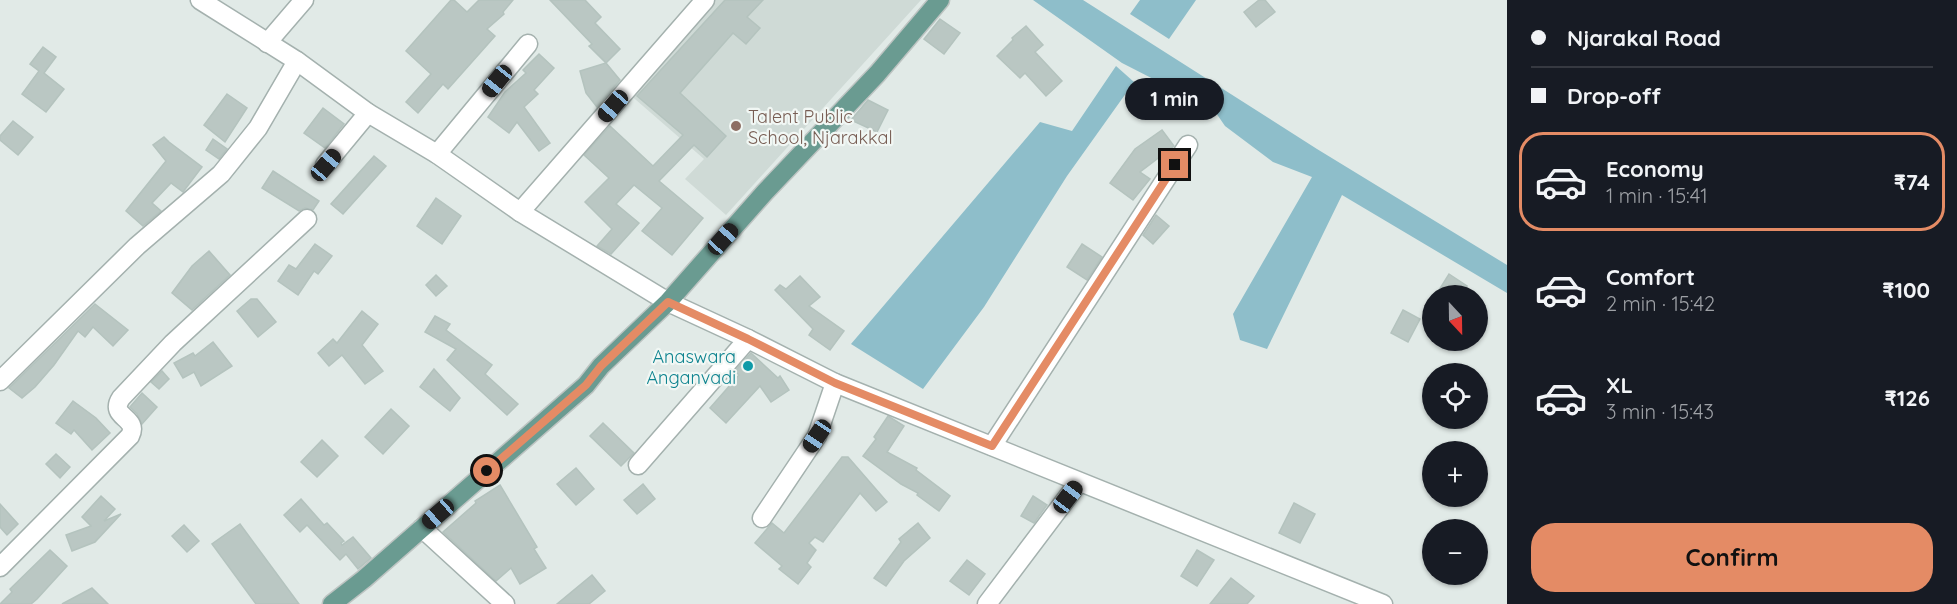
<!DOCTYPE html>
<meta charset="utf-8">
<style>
:root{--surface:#171b24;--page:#20242c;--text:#f1f3f6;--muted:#9ea1a6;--line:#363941;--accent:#e48b65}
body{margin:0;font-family:Quicksand,sans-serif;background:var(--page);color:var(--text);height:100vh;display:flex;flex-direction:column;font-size:22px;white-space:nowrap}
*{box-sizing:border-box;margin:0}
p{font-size:20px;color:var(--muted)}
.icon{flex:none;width:33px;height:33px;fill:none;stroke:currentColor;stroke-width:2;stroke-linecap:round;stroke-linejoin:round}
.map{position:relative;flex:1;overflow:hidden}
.details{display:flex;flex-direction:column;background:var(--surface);width:450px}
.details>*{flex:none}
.top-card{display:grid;align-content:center;height:132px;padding:0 24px;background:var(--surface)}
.needle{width:39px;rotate:158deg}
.tools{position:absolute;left:1422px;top:285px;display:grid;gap:12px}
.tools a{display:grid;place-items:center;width:66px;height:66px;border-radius:50%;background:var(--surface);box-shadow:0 2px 4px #0004;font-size:30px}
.end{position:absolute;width:27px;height:27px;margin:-14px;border:8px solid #e48b65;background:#111;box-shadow:0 0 0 3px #111}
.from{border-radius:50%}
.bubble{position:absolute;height:42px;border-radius:21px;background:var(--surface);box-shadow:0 2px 4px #0004;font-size:20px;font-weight:800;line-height:42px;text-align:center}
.car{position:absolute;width:18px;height:36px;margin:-18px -9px;border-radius:8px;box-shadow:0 0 4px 2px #0007;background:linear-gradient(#222 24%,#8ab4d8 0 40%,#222 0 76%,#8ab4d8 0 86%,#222 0)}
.top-card b{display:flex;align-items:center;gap:21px;height:57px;font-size:22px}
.top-card b+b{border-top:2px solid var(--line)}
.top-card i{width:15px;height:15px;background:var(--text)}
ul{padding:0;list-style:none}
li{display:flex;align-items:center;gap:18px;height:99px;margin:0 12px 9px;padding:0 12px;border:3px solid transparent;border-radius:24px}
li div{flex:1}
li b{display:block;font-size:22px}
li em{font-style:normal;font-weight:800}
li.selected{border-color:var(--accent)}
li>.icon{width:54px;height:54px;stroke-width:1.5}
.primary-button{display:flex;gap:12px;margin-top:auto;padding:12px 24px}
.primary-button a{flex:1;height:69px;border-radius:24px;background:var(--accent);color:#111;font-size:24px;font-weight:800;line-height:69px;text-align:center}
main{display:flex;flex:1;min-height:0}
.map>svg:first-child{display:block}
</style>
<main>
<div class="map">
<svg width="1507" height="604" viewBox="0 0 1507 604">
<rect width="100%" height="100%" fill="#e1eae7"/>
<polygon fill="#cfdad6" points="707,0 921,0 726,215 685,179 704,159 628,93"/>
<g fill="#8ebeca">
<polygon points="1033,0 1083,0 1317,149 1507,265 1507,293 1342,195 1267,349 1240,340 1233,314 1312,177 1273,162 1225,126 1214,110 1122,63"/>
<polygon points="1140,0 1196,0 1169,39 1130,14"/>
<polygon points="1116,66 1134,82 1067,176 984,307 923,389 851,344 1040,122 1072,131"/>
</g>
<g fill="#bac7c3" stroke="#b4c3be" stroke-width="1.5">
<polygon points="451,0 454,0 467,12 479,0 513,0 503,12 504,14 487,29 495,36 448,89 443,84 418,113 406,102 431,74 406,51"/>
<polygon points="550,0 585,0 601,17 595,23 620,49 606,63 620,80 597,107 586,93 580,71 606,63 589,46 592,44"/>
<polygon points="725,0 763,0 747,17 760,28 746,44 733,33 680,93 726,136 707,157 694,145 659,181 703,218 672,255 642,231 662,208 634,185 616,204 639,223 611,254 597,246 612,229 585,202 609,178 584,155 610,126 653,166 683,135 637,96"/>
<polygon points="1259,0 1265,0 1275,12 1256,27 1244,12"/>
<polygon points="940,19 960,33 944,54 924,39"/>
<polygon points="1026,26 1043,45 1035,52 1062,81 1046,96 1025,73 1020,78 997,56 1013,40 1012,38"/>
<polygon points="43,47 56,57 44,73 64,89 46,112 22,94 39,71 30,64"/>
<polygon points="539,54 554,68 534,90 538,94 524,107 550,143 539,151 517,122 509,133 488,117 505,92 526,73 523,70"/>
<polygon points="227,94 247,108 225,142 204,125"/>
<polygon points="868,100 888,110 877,132 851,120"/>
<polygon points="323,108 344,124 325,148 304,133"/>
<polygon points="13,121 33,137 18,155 0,140 0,136"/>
<polygon points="1162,130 1174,146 1140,172 1150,179 1133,200 1110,183 1135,149"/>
<polygon points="164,137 169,142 202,167 183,192 171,183 152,203 161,211 143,226 126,211 166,161 153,145"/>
<polygon points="213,139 227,149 219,159 206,150"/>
<polygon points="374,156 386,166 343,214 331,204"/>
<polygon points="273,171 319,201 313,210 305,208 299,211 262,188"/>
<polygon points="436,198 461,216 442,244 417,226"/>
<polygon points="1156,215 1169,226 1153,244 1143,235"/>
<polygon points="315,244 332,256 318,274 314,271 298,295 278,281 289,265 296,269"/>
<polygon points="1082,244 1102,257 1087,280 1067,267"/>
<polygon points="209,251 230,275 192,310 172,293 192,266"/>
<polygon points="1449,274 1467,286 1461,296 1448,296 1439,290"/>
<polygon points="436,275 447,286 436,296 426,285"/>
<polygon points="800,276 820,297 809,306 844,331 830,350 809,335 813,329 775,290 780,285 786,289"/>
<polygon points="251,299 257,299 276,322 258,337 237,311"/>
<polygon points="95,304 128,330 113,346 93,327 85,337 78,331 54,365 35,387 22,398 9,388"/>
<polygon points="1403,310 1420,319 1408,342 1391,333"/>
<polygon points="362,311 378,324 362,345 383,371 365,384 342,355 329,366 318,353 333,339 337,343"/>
<polygon points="435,316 450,324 446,330 492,365 485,374 518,404 507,415 447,360 456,349 425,332"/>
<polygon points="213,342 232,366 201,386 194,372 183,378 174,363 193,353 195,356"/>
<polygon points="751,353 778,378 780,376 789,390 771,402 760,386 726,423 710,408 739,375 735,371"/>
<polygon points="434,369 460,398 450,411 420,387"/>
<polygon points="162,371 169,379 159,389 151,382"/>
<polygon points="142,393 157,407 142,424 137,414 130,407"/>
<polygon points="73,401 96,418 110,433 92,450 74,430 71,434 56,423"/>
<polygon points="391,409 409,426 383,454 365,437"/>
<polygon points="888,416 904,426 887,452 917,468 916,470 950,496 939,511 917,495 918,493 901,484 863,456 876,439 874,437"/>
<polygon points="603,423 634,453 621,466 590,436"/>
<polygon points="322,440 338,456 317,477 301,462"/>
<polygon points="56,454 70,467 60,478 46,464"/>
<polygon points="842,457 848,457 887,502 876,511 860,493 823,542 815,537 809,543 816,550 807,563 811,567 798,584 779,569 782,566 755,543 772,523 784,533"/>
<polygon points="576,468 594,489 576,505 557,484"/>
<polygon points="643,484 655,499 637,514 624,500"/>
<polygon points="500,485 537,547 534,549 546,568 520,584 511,568 496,581 443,532 476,503 475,501"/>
<polygon points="101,496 115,509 104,521 121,514 95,542 72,551 66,535 91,526 82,517"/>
<polygon points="1033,496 1047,505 1034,523 1021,516"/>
<polygon points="301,499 324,525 327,523 344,541 341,543 342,545 353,537 371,558 358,569 346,554 340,560 307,525 300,532 284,515"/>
<polygon points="1294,503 1315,514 1300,543 1279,533"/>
<polygon points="0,504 18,524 7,535 0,527"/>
<polygon points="918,523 930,538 904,561 886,586 874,578 901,542 899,539"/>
<polygon points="240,524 299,604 256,604 212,544"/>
<polygon points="184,525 199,541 187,552 172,536"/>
<polygon points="50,550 67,566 37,599 31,604 0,604 12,592 10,589"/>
<polygon points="1197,550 1214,560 1197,586 1181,576"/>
<polygon points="967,560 985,574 969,595 950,581"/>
<polygon points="592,575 605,591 589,604 557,604"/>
<polygon points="1231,578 1254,596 1247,604 1210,604"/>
<polygon points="92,588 108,604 62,604"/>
</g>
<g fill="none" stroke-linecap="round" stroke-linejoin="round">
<g stroke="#a4b1ae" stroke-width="21">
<g id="minor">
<polyline points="200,0 297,61 368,113 437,154 520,212 668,302 748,339 835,383 1383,604"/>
<polyline points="267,43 304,0"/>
<polyline points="437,154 528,44"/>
<polyline points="325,165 368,113"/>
<polyline points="520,212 705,0"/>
<polyline points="0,381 137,246 221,174 258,128 297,61"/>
<polyline points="992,446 1188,145"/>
<polyline points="638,465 748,339"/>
<polyline points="762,518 817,436 835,383"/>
<polyline points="422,528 505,604"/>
<path d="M0 567 130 436C140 417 108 418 121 398L173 343 307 219"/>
<polyline points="987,604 1079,482"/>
</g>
</g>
<g stroke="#bdc4c2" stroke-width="21">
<polyline id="major" points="332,604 364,579 586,385 601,366 668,302 765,192 877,74 940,0"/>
</g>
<use href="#minor" stroke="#fff" stroke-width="18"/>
<use href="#major" stroke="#6a9b91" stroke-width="18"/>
</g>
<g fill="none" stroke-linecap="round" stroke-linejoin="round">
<polyline stroke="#e48b65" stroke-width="8" points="487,471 586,385 601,366 668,302 748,339 835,383 992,446 1175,165"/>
</g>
<circle fill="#8d6e63" stroke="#f1f7f4" stroke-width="2" cx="736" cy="126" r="6"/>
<circle fill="#0f9aa8" stroke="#f1f7f4" stroke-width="2" cx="748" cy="366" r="6"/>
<g text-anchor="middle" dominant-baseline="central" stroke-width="4.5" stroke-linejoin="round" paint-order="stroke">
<g font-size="18" fill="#785e54" stroke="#f1f7f4" text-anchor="start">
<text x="748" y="116">Talent Public<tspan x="748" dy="21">School, Njarakkal</tspan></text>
</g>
<g font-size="18" fill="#0d838f" stroke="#f1f7f4" text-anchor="end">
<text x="736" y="356">Anaswara<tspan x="736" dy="21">Anganvadi</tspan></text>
</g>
</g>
</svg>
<div class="tools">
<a><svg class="needle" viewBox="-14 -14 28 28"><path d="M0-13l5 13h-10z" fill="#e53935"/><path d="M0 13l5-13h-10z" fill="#9ea1a6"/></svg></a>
<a><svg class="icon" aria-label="locate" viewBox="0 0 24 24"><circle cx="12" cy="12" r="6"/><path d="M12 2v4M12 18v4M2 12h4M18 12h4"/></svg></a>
<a>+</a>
<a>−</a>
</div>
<i class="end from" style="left:487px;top:471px"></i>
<i class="end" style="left:1175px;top:165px"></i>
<div class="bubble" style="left:1125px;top:78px;width:99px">1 min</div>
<i class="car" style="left:497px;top:81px;rotate:219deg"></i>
<i class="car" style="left:613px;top:106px;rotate:221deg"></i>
<i class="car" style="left:326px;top:165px;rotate:40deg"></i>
<i class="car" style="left:723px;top:239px;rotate:42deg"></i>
<i class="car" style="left:817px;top:436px;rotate:214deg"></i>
<i class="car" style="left:1068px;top:497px;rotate:37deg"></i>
<i class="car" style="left:438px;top:514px;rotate:229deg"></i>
</div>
<section class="details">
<div class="top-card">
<b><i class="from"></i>Njarakal Road</b>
<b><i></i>Drop-off</b>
</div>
<ul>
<li class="selected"><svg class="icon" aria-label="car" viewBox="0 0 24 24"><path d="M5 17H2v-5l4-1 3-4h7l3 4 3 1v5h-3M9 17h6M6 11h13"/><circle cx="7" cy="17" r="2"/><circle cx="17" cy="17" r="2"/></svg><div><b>Economy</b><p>1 min · 15:41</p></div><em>₹74</em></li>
<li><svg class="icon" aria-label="car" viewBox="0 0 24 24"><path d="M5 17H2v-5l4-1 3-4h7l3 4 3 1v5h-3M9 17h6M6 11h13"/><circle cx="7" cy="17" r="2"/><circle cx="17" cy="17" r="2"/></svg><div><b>Comfort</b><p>2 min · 15:42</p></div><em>₹100</em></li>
<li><svg class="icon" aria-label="car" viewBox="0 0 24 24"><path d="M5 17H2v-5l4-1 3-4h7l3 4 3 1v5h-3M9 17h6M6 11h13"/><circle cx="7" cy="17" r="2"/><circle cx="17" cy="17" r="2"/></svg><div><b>XL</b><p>3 min · 15:43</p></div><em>₹126</em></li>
</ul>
<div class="primary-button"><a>Confirm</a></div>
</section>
</main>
